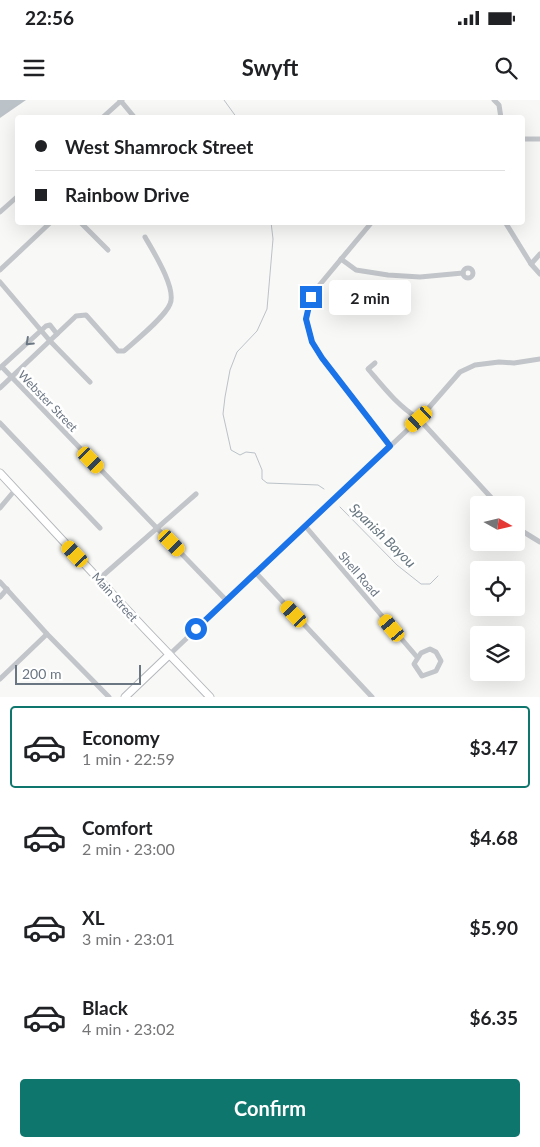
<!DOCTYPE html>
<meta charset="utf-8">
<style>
:root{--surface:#fff;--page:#f2f2f2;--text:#202124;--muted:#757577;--line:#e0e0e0;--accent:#0f766e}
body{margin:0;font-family:Lato,sans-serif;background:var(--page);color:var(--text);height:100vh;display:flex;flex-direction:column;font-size:19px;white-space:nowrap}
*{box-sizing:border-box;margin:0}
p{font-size:16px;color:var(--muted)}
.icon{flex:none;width:28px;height:28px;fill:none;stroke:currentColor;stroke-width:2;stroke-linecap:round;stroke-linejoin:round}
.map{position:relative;height:597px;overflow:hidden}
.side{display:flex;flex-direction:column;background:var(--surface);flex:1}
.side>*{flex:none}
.top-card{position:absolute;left:15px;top:15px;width:510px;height:110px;border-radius:5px;box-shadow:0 5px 20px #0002;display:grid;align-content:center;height:110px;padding:0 20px;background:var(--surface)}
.needle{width:32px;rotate:98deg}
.fabs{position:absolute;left:470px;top:396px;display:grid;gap:10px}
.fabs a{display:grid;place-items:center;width:55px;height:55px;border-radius:5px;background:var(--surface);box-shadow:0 5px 20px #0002;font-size:25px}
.scale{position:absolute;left:15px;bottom:12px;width:126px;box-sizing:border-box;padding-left:5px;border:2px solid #6b7683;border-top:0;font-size:14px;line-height:18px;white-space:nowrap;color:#6b7683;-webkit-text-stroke:4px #fff;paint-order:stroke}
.end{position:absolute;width:22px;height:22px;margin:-11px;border:6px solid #1a73e8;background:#fff;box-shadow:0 0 0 2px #fff}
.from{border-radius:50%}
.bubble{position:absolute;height:35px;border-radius:5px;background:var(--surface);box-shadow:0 5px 20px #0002;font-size:16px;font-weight:700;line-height:35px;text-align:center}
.car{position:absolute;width:15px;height:30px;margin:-15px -8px;border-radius:6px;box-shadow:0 0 4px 1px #0007;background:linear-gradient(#f5c518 24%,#345 0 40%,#f5c518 0 76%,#345 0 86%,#f5c518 0)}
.top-card b{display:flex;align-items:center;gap:18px;height:48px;font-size:19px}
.top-card b+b{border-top:1px solid var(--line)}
.top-card i{width:12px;height:12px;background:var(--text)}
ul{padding:9px 0 0;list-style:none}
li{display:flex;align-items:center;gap:15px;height:82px;margin:0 10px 8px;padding:0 10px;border:2px solid transparent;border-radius:5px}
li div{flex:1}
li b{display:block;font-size:19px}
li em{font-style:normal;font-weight:700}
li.active{border-color:var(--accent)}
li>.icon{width:45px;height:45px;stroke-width:1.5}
.action{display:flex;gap:10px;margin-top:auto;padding:10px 20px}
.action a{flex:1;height:58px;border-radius:5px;background:var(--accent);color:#fff;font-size:20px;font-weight:700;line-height:58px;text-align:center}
.status{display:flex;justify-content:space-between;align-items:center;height:35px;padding:0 25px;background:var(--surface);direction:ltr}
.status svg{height:14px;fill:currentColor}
header{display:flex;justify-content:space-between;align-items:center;height:65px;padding:0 20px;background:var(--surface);font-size:22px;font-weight:700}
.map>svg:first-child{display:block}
</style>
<div class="status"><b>22:56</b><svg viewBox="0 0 49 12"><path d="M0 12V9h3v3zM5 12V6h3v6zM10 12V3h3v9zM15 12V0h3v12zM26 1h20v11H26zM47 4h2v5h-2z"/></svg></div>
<header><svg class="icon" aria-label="menu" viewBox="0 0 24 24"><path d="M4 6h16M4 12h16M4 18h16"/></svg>Swyft<svg class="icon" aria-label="search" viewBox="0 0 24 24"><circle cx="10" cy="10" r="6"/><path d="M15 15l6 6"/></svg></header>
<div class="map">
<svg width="540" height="597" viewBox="0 0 540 597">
<rect width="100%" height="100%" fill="#f8f8f6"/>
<polygon fill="#bbc2c8" points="0,0 26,0 0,18"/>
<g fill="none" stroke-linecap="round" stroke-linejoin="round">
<g stroke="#bbc2c8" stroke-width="1">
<polyline points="224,0 237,18"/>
<polyline points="271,122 273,139 267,209 257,231 237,252 230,270 225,297 223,314 231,350 240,355 246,352 255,353 262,370 262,379 267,383 318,385 324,389"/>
<polyline points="340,407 397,465 421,484 430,484 438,476"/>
</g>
<g stroke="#b4b7bb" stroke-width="9">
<g id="major">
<polyline points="0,373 144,528 210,597"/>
<polyline points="125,597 169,555"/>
</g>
</g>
<g stroke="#c2c5c9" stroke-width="5">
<polyline points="120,0 135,18"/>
<polyline points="494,0 499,5 501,18"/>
<polyline points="102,18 122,0"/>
<polyline points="522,39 540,39"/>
<polyline points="0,112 18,96"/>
<polyline points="80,122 108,150"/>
<polyline points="372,122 317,188 311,197 306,219 312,242 322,258 390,346"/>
<polyline points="505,122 531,164 540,174"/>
<polyline points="341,159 356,170 388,175 420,177 463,173"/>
<polyline points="531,164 540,154"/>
<circle cx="468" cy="173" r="5"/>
<polyline points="0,170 51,122"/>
<polyline points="0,182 50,241 90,282"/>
<path d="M375 263 368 269C385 289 397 305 419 319L498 405"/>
<polyline points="2,267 226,500"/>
<polyline points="0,268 46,226 50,225 57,234"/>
<path d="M0 288 76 216 86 215 118 251H124C135 241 165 217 170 204 177 189 153 151 145 137"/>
<polyline points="0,323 100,428"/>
<polyline points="0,408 15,390"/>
<polyline points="516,424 522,431 540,442"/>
<polyline points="306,427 417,557"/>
<polyline points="256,473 372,597"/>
<polyline points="99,479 196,394"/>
<polyline points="0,482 47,534 109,597"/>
<polyline points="0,497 7,489"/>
<polygon points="430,549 436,552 441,561 436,571 422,576 414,564 421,553"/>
<polyline points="169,555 419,319 460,272 475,265 499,262 514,263 540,259"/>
<polyline points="0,579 47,534"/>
</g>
<use href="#major" stroke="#fff" stroke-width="7"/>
</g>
<defs><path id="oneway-chevron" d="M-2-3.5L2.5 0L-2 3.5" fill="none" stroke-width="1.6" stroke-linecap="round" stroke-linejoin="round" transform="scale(1.25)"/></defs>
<use stroke="#6b7683" href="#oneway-chevron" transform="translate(29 242) rotate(137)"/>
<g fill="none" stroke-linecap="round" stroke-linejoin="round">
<polyline stroke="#1a73e8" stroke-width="6" points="196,529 390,346 322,258 312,242 306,219 311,197"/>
</g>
<g text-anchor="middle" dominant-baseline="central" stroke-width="5" stroke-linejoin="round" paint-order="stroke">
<g font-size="12" fill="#6b7683" stroke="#fff">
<text transform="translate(48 301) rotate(46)">Webster Street</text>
<text transform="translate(359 474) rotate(49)">Shell Road</text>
<text transform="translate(115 497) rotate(48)">Main Street</text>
</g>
<g font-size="14" font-style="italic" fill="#67767f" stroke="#fff">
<text transform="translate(383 435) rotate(44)">Spanish Bayou</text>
</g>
</g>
</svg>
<div class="fabs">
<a><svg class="needle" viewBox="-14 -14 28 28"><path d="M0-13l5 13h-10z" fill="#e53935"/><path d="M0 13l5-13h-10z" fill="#757577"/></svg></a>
<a><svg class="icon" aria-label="locate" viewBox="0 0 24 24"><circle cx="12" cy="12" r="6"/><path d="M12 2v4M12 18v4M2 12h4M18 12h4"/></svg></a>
<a><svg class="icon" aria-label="layers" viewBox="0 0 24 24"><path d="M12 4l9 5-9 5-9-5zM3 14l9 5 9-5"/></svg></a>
</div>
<div class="scale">200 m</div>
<i class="end from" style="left:196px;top:529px"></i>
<i class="end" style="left:311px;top:197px"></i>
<div class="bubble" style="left:329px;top:180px;width:82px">2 min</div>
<i class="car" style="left:419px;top:319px;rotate:228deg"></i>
<i class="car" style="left:91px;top:360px;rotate:136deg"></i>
<i class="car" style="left:172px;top:443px;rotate:136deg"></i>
<i class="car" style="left:75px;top:454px;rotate:317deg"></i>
<i class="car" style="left:294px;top:514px;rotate:317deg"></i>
<i class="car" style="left:392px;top:528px;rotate:320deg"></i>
<div class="top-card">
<b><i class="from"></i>West Shamrock Street</b>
<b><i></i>Rainbow Drive</b>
</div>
</div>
<section class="side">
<ul>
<li class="active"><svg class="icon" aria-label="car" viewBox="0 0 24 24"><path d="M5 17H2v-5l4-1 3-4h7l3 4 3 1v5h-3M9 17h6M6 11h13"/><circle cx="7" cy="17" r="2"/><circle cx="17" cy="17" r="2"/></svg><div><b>Economy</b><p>1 min · 22:59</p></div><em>$3.47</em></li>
<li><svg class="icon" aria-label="car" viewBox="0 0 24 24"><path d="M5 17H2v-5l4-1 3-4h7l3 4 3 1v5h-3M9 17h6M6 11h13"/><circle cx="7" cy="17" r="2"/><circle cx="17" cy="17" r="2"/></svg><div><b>Comfort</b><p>2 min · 23:00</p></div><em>$4.68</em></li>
<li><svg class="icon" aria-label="car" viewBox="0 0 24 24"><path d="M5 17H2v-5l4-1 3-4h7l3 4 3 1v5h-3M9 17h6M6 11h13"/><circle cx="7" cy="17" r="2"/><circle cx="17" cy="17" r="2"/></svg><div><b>XL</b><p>3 min · 23:01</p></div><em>$5.90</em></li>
<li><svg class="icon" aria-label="car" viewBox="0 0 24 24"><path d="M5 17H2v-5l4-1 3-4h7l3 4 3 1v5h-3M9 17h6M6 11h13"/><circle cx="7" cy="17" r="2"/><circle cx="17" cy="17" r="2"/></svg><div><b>Black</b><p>4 min · 23:02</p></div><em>$6.35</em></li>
</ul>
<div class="action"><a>Confirm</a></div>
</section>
